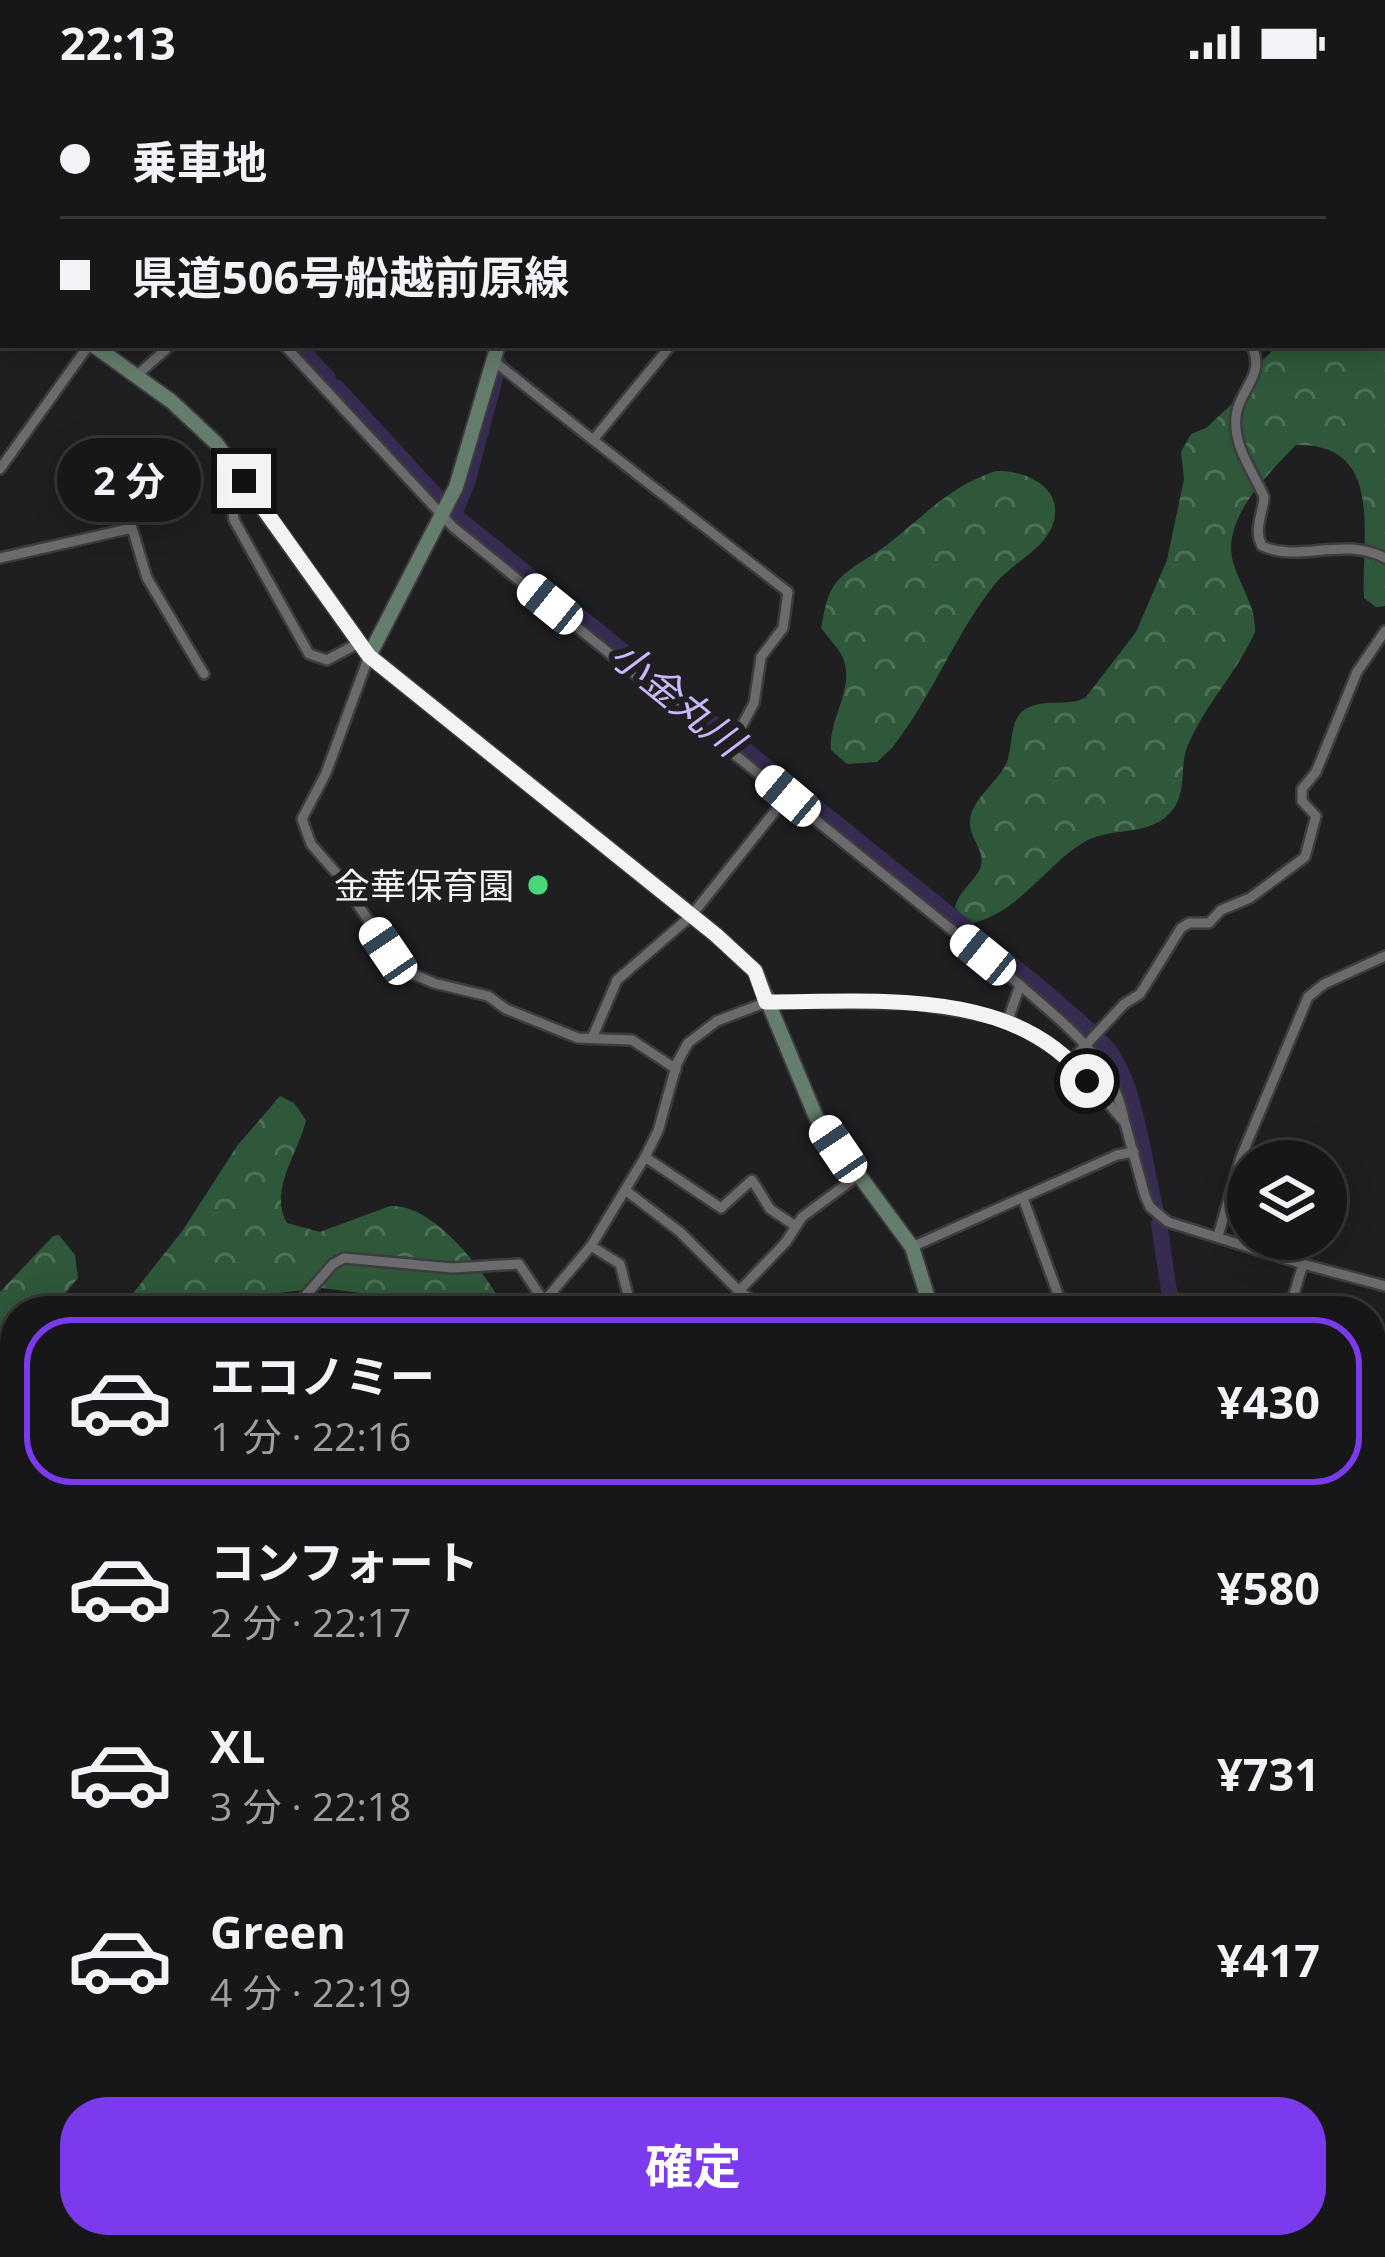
<!DOCTYPE html>
<html lang="ja">
<meta charset="utf-8">
<style>
:root{--surface:#171719;--page:#242426;--text:#f1f3f6;--muted:#9e9fa2;--line:#363638;--accent:#7c3aed}
body{margin:0;font-family:"Open Sans","Noto Sans JP",sans-serif;background:var(--page);color:var(--text);height:100vh;display:flex;flex-direction:column;font-size:45px;white-space:nowrap}
*{box-sizing:border-box;margin:0}
p{font-size:39px;color:var(--muted)}
.icon{flex:none;width:66px;height:66px;fill:none;stroke:currentColor;stroke-width:2;stroke-linecap:round;stroke-linejoin:round}
.map{position:relative;flex:1;overflow:hidden}
.drawer{position:absolute;left:0px;top:1212px;width:1386px;height:963px;display:flex;flex-direction:column;background:var(--surface);border-radius:48px 48px 0 0;box-shadow:0 6px 30px #0003,0 0 0 3px var(--line)}
.drawer>*{flex:none}
.banner{position:absolute;left:0px;top:0px;width:1386px;height:264px;box-shadow:0 6px 30px #0003,0 0 0 3px var(--line);display:grid;align-content:center;height:264px;padding:0 60px;background:var(--surface)}
.fabs{position:absolute;left:1227px;top:1056px;display:grid;gap:24px}
.fabs a{display:grid;place-items:center;width:120px;height:120px;border-radius:50%;background:var(--surface);box-shadow:0 6px 30px #0003,0 0 0 3px var(--line);font-size:60px}
.end{position:absolute;width:54px;height:54px;margin:-27px;border:15px solid #f3f2f4;background:#111;box-shadow:0 0 0 6px #111}
.from{border-radius:50%}
.bubble{position:absolute;height:84px;border-radius:42px;background:var(--surface);box-shadow:0 6px 30px #0003,0 0 0 3px var(--line);font-size:39px;font-weight:700;line-height:84px;text-align:center}
.car{position:absolute;width:36px;height:72px;margin:-36px -18px;border-radius:15px;box-shadow:0 0 9px 3px #0007;background:linear-gradient(#fff 24%,#345 0 40%,#fff 0 76%,#345 0 86%,#fff 0)}
.banner b{display:flex;align-items:center;gap:42px;height:114px;font-size:45px}
.banner b+b{border-top:3px solid var(--line)}
.banner i{width:30px;height:30px;background:var(--text)}
ul{padding:21px 0 0;list-style:none}
li{display:flex;align-items:center;gap:36px;height:168px;margin:0 24px 18px;padding:0 36px;border:6px solid transparent;border-radius:48px}
li div{flex:1}
li b{display:block;font-size:45px}
li em{font-style:normal;font-weight:700}
li.active{border-color:var(--accent)}
li>.icon{width:108px;height:108px;stroke-width:1.5}
.cta{display:flex;gap:24px;margin-top:auto;padding:24px 60px}
.cta a{flex:1;height:138px;border-radius:48px;background:var(--accent);color:#fff;font-size:48px;font-weight:700;line-height:138px;text-align:center}
.status{display:flex;justify-content:space-between;align-items:center;height:84px;padding:0 60px;background:var(--surface);direction:ltr}
.status svg{height:33px;fill:currentColor}
.map>svg:first-child{display:block}
</style>
<div class="status"><b>22:13</b><svg viewBox="0 0 49 12"><path d="M0 12V9h3v3zM5 12V6h3v6zM10 12V3h3v9zM15 12V0h3v12zM26 1h20v11H26zM47 4h2v5h-2z"/></svg></div>
<div class="map">
<svg width="1385" height="2173" viewBox="0 0 1385 2173">
<defs>
<pattern id="forest-crowns" width="20" height="18" patternUnits="userSpaceOnUse" patternTransform="scale(3)"><rect width="20" height="18" fill="#2f583a"/><path d="M2 6a3 3 0 1 1 6 0M12 15a3 3 0 1 1 6 0" fill="none" stroke="#4e7057"/></pattern>
</defs>
<rect width="100%" height="100%" fill="#1f1f21"/>
<g fill="url(#forest-crowns)">
<path d="M1086 0H1385V522L1376 523 1364 514C1361 451 1385 359 1296 361 1266 392 1217 439 1235 484 1243 507 1256 524 1255 548 1237 588 1205 621 1188 661 1179 682 1187 705 1174 724 1151 756 1110 740 1081 760 1041 786 1017 831 968 840L955 823C959 807 973 799 980 785 987 768 970 755 970 741 968 717 998 699 1007 678 1013 662 1009 637 1024 626 1043 613 1069 624 1086 613L1136 548 1167 476 1184 395 1181 368 1191 350 1206 344 1233 319 1248 291 1278 261H1383V3H1083Z"/>
<path d="M996 387C1025 386 1065 403 1053 440 1045 465 1011 480 995 500 955 550 932 613 892 664L877 678 847 680 831 666C828 637 854 605 844 577 841 566 828 554 821 544 824 530 826 512 835 500 848 483 872 473 888 460 925 431 950 402 996 387Z"/>
<path d="M280 1012 294 1019 306 1036C299 1068 268 1107 287 1139L320 1148 390 1122C430 1119 477 1178 496 1210L489 1227H447L384 1212 322 1204 234 1214 200 1227H119L183 1146 237 1062Z"/>
<polygon points="59,1151 75,1171 78,1194 51,1227 15,1227 15,2160 368,2160 379,2173 0,2173 0,1208 53,1152"/>
</g>
<g fill="none" stroke-linecap="round" stroke-linejoin="round">
<g stroke="#382b52" stroke-width="16">
<polyline points="365,3 367,0"/>
<polyline points="297,261 328,294"/>
<path d="M499 279 468 396 454 431 1047 909C1067 928 1093 946 1110 968 1136 1004 1144 1079 1155 1123"/>
<polyline points="336,303 440,416"/>
<polyline points="1159,1139 1172,1227"/>
<polyline points="1371,1552 1385,1535"/>
<polyline points="1371,1754 1385,1759"/>
<polyline points="1371,2017 1385,2058"/>
</g>
<g stroke="#3c3c3e" stroke-width="14">
<g id="street">
<polyline points="457,0 461,3"/>
<polyline points="667,0 667,3"/>
<polyline points="883,0 886,3"/>
<polyline points="376,3 378,0"/>
<polyline points="945,3 948,0"/>
<polyline points="284,261 453,443 1020,901 1008,936"/>
<polyline points="671,261 593,356 788,508 783,544 761,573 754,619 730,664"/>
<path d="M1251 261C1267 291 1239 305 1236 332 1233 364 1253 386 1264 413 1263 430 1253 445 1262 462 1299 479 1343 452 1385 474"/>
<polyline points="494,277 593,356"/>
<polyline points="136,292 171,261"/>
<polyline points="0,385 89,261"/>
<polyline points="236,386 231,408 234,436 309,570 327,576 357,560"/>
<polyline points="0,474 132,444 147,494 204,590"/>
<polyline points="369,572 326,689 302,735 311,760 338,791 401,885 434,899 488,912 506,925 578,954 632,956 676,985"/>
<path d="M1020 901C1065 941 1112 974 1124 1035"/>
<polyline points="593,952 617,896 691,832 788,711"/>
<polyline points="1072,976 1124,920 1140,910 1181,844 1189,839 1209,839 1221,826 1250,814 1305,773 1316,732 1302,717 1302,705 1316,688 1357,588 1385,547"/>
<polyline points="645,1073 721,1124 752,1096 770,1125 794,1141"/>
<polyline points="625,1106 680,1148 739,1207 768,1227"/>
<polyline points="1023,1114 1064,1227"/>
<polyline points="1218,1152 1241,1073 1308,913 1324,900 1385,872"/>
<polyline points="591,1162 620,1180 632,1227"/>
<polyline points="912,1163 1117,1071 1134,1068"/>
<polyline points="1303,1180 1385,1202"/>
<polyline points="292,1227 333,1180 344,1174 452,1184 519,1180 543,1216"/>
<polyline points="536,1227 591,1162 645,1073 658,1047 677,979 688,959 717,937 767,918 917,920 1008,936 1072,976 1125,1039 1145,1112 1150,1123 1168,1138 1303,1180 1289,1227"/>
<polyline points="730,1227 739,1207 786,1158 802,1133 859,1091"/>
<polyline points="1371,1450 1385,1454"/>
<polyline points="1371,1966 1385,2003"/>
<polyline points="422,2160 439,2173"/>
<polyline points="1049,2160 1050,2173"/>
<polyline points="1352,2160 1355,2173"/>
<polyline points="511,2173 516,2160"/>
<polyline points="659,2173 667,2160"/>
<polyline points="947,2173 947,2160"/>
</g>
</g>
<g stroke="#3c3c3e" stroke-width="18">
<g id="secondary">
<polyline points="601,3 602,0"/>
<polyline points="0,193 3,195"/>
<polyline points="93,261 171,317 216,359 369,572 716,851 755,887 816,1033 912,1163 932,1227"/>
<polyline points="369,572 456,403 498,261"/>
<polyline points="1371,1770 1385,1771"/>
<polyline points="1371,1926 1385,1942"/>
</g>
</g>
<use href="#street" stroke="#6b6a6d" stroke-width="9"/>
<use href="#secondary" stroke="#657d6d" stroke-width="14"/>
</g>
<g fill="none" stroke-linecap="round" stroke-linejoin="round">
<path stroke="#f3f2f4" stroke-width="15" d="M244 397 369 572 716 851 755 887 766 918C873 918 1016 902 1087 997"/>
</g>
<circle fill="#48d779" stroke="#1f1f21" stroke-width="4.5" cx="538" cy="801" r="12"/>
<g text-anchor="middle" dominant-baseline="central" stroke-width="12" stroke-linejoin="round" paint-order="stroke">
<g font-size="36" fill="#f3f2f4" stroke="#1f1f21" text-anchor="end">
<text x="514" y="801">金華保育園</text>
</g>
<g font-size="39" font-style="italic" fill="#ccb7fd" stroke="#1f1f21">
<text transform="translate(678 613) rotate(39)">小金丸川</text>
</g>
</g>
</svg>
<div class="fabs">
<a><svg class="icon" aria-label="layers" viewBox="0 0 24 24"><path d="M12 4l9 5-9 5-9-5zM3 14l9 5 9-5"/></svg></a>
</div>
<i class="end from" style="left:1087px;top:997px"></i>
<i class="end" style="left:244px;top:397px"></i>
<div class="bubble" style="left:57px;top:354px;width:144px">2 分</div>
<i class="car" style="left:550px;top:520px;rotate:309deg"></i>
<i class="car" style="left:788px;top:712px;rotate:310deg"></i>
<i class="car" style="left:388px;top:867px;rotate:326deg"></i>
<i class="car" style="left:983px;top:871px;rotate:309deg"></i>
<i class="car" style="left:838px;top:1065px;rotate:326deg"></i>
<div class="banner">
<b><i class="from"></i>乗車地</b>
<b><i></i>県道506号船越前原線</b>
</div>
<section class="drawer">
<ul>
<li class="active"><svg class="icon" aria-label="car" viewBox="0 0 24 24"><path d="M5 17H2v-5l4-1 3-4h7l3 4 3 1v5h-3M9 17h6M6 11h13"/><circle cx="7" cy="17" r="2"/><circle cx="17" cy="17" r="2"/></svg><div><b>エコノミー</b><p>1 分 · 22:16</p></div><em>¥430</em></li>
<li><svg class="icon" aria-label="car" viewBox="0 0 24 24"><path d="M5 17H2v-5l4-1 3-4h7l3 4 3 1v5h-3M9 17h6M6 11h13"/><circle cx="7" cy="17" r="2"/><circle cx="17" cy="17" r="2"/></svg><div><b>コンフォート</b><p>2 分 · 22:17</p></div><em>¥580</em></li>
<li><svg class="icon" aria-label="car" viewBox="0 0 24 24"><path d="M5 17H2v-5l4-1 3-4h7l3 4 3 1v5h-3M9 17h6M6 11h13"/><circle cx="7" cy="17" r="2"/><circle cx="17" cy="17" r="2"/></svg><div><b>XL</b><p>3 分 · 22:18</p></div><em>¥731</em></li>
<li><svg class="icon" aria-label="car" viewBox="0 0 24 24"><path d="M5 17H2v-5l4-1 3-4h7l3 4 3 1v5h-3M9 17h6M6 11h13"/><circle cx="7" cy="17" r="2"/><circle cx="17" cy="17" r="2"/></svg><div><b>Green</b><p>4 分 · 22:19</p></div><em>¥417</em></li>
</ul>
<div class="cta"><a>確定</a></div>
</section>
</div>
